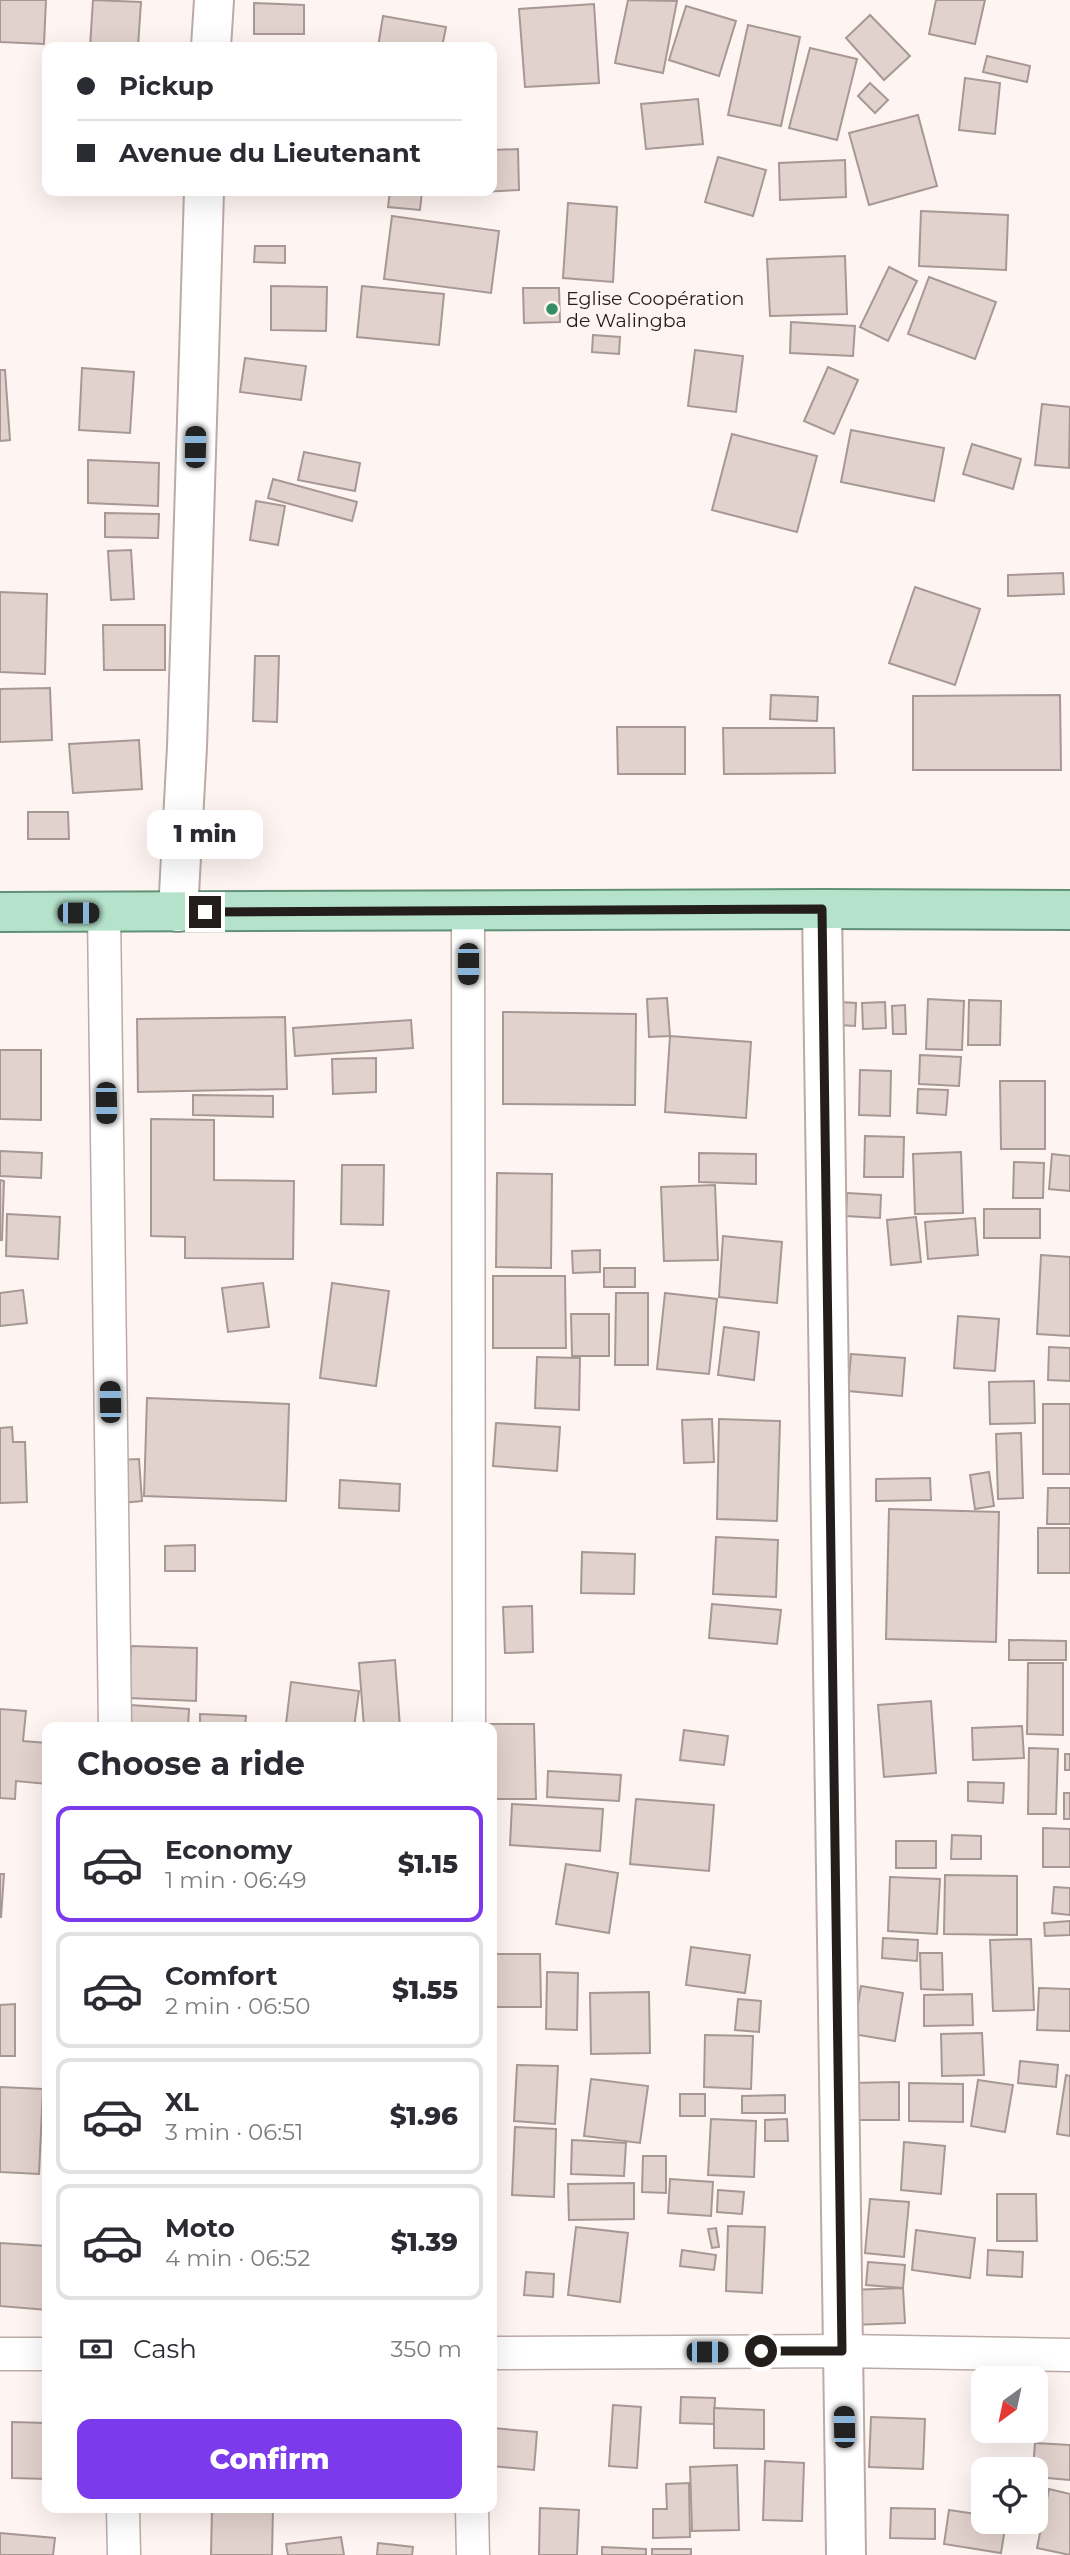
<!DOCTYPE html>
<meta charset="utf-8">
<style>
:root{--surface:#fff;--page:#f2f2f3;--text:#2b2b33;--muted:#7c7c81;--line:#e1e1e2;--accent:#7c3aed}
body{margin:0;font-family:Montserrat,sans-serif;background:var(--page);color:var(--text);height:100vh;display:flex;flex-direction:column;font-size:26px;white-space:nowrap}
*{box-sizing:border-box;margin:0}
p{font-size:23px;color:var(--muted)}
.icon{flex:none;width:38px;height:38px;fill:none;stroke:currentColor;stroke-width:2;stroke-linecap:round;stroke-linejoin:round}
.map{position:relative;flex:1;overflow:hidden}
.sheet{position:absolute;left:42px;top:1722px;width:455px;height:791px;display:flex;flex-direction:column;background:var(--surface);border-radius:14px;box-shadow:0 7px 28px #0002}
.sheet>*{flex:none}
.guide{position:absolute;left:42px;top:42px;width:455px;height:154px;border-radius:14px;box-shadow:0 7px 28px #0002;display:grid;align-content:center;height:154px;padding:0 35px;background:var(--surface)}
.needle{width:46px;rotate:213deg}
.tools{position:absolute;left:971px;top:2366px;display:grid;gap:14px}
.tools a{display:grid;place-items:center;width:77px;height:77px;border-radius:14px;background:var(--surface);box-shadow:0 7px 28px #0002;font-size:35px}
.end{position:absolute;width:32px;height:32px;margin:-16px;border:9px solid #231e1c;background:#fff;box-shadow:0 0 0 4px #fff}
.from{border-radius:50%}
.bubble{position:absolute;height:49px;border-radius:14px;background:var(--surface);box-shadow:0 7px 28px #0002;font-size:23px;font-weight:800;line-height:49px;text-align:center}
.car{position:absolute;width:21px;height:42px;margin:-21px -10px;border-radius:9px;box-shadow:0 0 5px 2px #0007;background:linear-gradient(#222 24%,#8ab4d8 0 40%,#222 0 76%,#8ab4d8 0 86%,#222 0)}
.guide b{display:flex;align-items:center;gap:24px;height:66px;font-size:26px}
.guide b+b{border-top:2px solid var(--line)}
.guide i{width:18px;height:18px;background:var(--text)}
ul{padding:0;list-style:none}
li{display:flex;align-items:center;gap:21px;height:116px;margin:0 14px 10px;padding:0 21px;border:4px solid var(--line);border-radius:14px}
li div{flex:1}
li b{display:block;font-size:26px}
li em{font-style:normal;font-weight:800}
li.on{border-color:var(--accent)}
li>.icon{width:63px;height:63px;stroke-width:1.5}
h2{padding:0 35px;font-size:32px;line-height:84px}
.pay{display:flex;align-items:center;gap:18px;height:77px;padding:0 35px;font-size:26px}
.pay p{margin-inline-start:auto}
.button{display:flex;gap:14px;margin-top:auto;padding:14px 35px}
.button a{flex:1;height:80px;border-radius:14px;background:var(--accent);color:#fff;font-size:28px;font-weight:800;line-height:80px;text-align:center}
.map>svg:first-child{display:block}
</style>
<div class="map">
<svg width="1070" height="2555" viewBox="0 0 1070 2555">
<rect width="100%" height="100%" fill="#fef4f1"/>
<g fill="#e2d2cd" stroke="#a79894" stroke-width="2">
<polygon points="0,0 46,0 44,44 0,42"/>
<polygon points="93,0 141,2 138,47 90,47"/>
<polygon points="628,0 677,1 663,73 615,63"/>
<polygon points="936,0 985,0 975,44 929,34"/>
<polygon points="254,3 304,5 304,34 254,34"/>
<polygon points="594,4 599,83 525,87 519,9"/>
<polygon points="686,6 736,21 719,76 669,60"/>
<polygon points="870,15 910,56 884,80 846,38"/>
<polygon points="383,16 446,27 442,47 378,47"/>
<polygon points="748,25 800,37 781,126 728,115"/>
<polygon points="810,48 857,59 837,140 789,128"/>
<polygon points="987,56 1030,66 1027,82 983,72"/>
<polygon points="965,78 1000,83 995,134 959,130"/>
<polygon points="870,83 888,100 875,113 858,96"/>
<polygon points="698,99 703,144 646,149 641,104"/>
<polygon points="918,115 937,186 869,205 849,133"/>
<polygon points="518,149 519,190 480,192 492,191 492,150"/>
<polygon points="718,157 766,170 753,216 705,202"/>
<polygon points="845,160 846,197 780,200 779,163"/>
<polygon points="390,191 422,191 420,210 388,207"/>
<polygon points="568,203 617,207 613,282 563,278"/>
<polygon points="921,211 1008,215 1006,270 919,266"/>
<polygon points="392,216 499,231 491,293 384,279"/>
<polygon points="255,246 285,246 285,263 254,262"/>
<polygon points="845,256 847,314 770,316 767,259"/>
<polygon points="889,267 917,281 888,341 860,327"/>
<polygon points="929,277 996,302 975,359 908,334"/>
<polygon points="271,286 327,287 326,331 271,330"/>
<polygon points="362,286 444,294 439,345 357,337"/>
<polygon points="523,288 559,288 560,322 524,323"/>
<polygon points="791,322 855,326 853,356 790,353"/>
<polygon points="593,335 620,337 619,354 592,352"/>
<polygon points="695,350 743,356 736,412 688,406"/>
<polygon points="245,358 306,366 301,400 240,392"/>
<polygon points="828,367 858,380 834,434 804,421"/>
<polygon points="82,368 134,372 130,433 79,430"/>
<polygon points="0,370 5,370 10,440 0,441"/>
<polygon points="1042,404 1070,407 1069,468 1035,465"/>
<polygon points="851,430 944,448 934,501 841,482"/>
<polygon points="732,434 817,456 797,532 712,510"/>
<polygon points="972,444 1021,459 1013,489 963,474"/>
<polygon points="304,452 360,463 355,491 298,480"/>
<polygon points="88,460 159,463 158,506 88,503"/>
<polygon points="273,479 357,502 352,521 268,498"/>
<polygon points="256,501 285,506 278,545 250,540"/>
<polygon points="105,513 159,514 158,538 105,537"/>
<polygon points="131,550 134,599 111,600 108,551"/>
<polygon points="1063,573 1064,594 1008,596 1008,575"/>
<polygon points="915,587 980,609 955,685 889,663"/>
<polygon points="0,592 47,594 45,674 0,672"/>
<polygon points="103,625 165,625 165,670 104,670"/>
<polygon points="255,656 279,656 277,722 253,721"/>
<polygon points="50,688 52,740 0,742 0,689"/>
<polygon points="771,695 818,697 817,721 770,719"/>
<polygon points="1060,695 1061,770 913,770 913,696"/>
<polygon points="617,727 685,727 685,774 618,774"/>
<polygon points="723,728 834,728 835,773 724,774"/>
<polygon points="139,740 142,789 73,793 69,744"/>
<polygon points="28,812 68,812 69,839 28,839"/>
<polygon points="667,998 670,1036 649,1037 647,999"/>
<polygon points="928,999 964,1001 962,1050 926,1049"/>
<polygon points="969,1000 1001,1001 1000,1045 968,1045"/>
<polygon points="840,1002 856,1003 855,1026 839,1025"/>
<polygon points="885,1002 886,1028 863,1029 862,1003"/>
<polygon points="905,1005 906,1034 893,1034 892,1006"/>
<polygon points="503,1012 636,1014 635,1105 503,1104"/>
<polygon points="285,1017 287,1089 138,1092 137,1019"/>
<polygon points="411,1020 413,1048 295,1056 293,1028"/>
<polygon points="670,1036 751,1042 746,1118 665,1112"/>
<polygon points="0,1050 41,1050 41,1120 0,1119"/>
<polygon points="920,1055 961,1057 959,1086 919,1084"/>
<polygon points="376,1058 376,1092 333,1094 332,1059"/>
<polygon points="860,1070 891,1071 890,1116 859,1115"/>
<polygon points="1000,1081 1045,1081 1045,1149 1001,1149"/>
<polygon points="918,1089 948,1090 946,1115 917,1113"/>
<polygon points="193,1095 273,1096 273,1117 193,1115"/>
<polygon points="151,1119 214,1120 214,1180 294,1181 293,1259 185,1258 185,1237 151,1236"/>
<polygon points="865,1136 904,1137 903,1177 864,1177"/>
<polygon points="0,1151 42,1153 41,1178 0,1176"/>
<polygon points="961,1152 963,1213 915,1214 913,1154"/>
<polygon points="699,1153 756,1154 756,1184 699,1182"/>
<polygon points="1052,1154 1070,1156 1070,1191 1049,1189"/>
<polygon points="1014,1162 1044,1163 1043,1198 1013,1198"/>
<polygon points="342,1165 384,1165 383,1225 341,1224"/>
<polygon points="497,1173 552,1174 551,1268 496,1267"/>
<polygon points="0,1180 4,1181 2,1240 0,1240"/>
<polygon points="715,1185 718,1260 664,1261 661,1187"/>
<polygon points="847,1193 881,1195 880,1218 846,1216"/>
<rect x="984" y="1209" width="56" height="29"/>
<polygon points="7,1214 60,1217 58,1259 6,1256"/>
<polygon points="916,1217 921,1262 891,1265 887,1220"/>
<polygon points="975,1218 978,1255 928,1259 925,1222"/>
<polygon points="723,1236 782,1242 777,1303 719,1297"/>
<polygon points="600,1250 600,1272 573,1273 572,1251"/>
<polygon points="1041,1255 1070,1257 1070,1336 1037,1334"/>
<rect x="604" y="1268" width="31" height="19"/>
<polygon points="493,1276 565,1276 566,1348 493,1348"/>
<polygon points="263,1283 269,1327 228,1332 222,1288"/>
<polygon points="332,1283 389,1291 376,1386 320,1378"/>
<polygon points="23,1290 27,1323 0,1326 0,1293"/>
<polygon points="616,1293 648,1293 648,1365 615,1365"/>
<polygon points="665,1293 717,1299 709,1374 657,1369"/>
<polygon points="571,1314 609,1314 609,1356 572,1356"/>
<polygon points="958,1316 999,1319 995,1371 954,1368"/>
<polygon points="724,1327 759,1332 754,1380 718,1375"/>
<polygon points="1049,1347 1070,1348 1070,1381 1048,1380"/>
<polygon points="851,1354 905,1358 902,1396 848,1391"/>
<polygon points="537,1357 580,1358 579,1410 535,1408"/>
<polygon points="1034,1381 1035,1423 990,1424 989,1382"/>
<polygon points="147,1398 289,1404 286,1501 144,1496"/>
<rect x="1043" y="1404" width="27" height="70"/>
<polygon points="712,1419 714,1462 684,1463 682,1420"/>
<polygon points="719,1419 780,1421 777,1521 717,1519"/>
<polygon points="496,1423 560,1427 557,1471 493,1466"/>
<polygon points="12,1427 13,1442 25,1442 27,1502 0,1503 0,1428"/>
<polygon points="1021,1433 1023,1498 998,1499 996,1434"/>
<polygon points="139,1459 142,1501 121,1503 118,1460"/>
<polygon points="989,1472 994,1506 975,1509 970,1475"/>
<polygon points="930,1478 931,1500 876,1501 876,1479"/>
<polygon points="340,1480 400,1484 399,1511 339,1508"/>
<polygon points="1048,1488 1070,1488 1070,1524 1047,1524"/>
<polygon points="889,1509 999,1512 996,1642 886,1639"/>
<rect x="1038" y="1528" width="32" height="45"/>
<polygon points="716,1537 778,1540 776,1597 713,1594"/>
<polygon points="195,1545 195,1571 165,1571 165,1546"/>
<polygon points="582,1552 635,1554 634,1594 581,1593"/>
<polygon points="712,1604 781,1610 777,1644 709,1638"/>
<polygon points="532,1606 533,1652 505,1653 503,1607"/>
<polygon points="1009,1640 1066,1641 1066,1660 1009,1660"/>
<polygon points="131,1646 197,1648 196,1701 129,1698"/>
<polygon points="395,1660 400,1727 364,1727 359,1663"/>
<polygon points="1028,1663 1063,1663 1063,1735 1027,1734"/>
<polygon points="291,1682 359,1691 354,1727 308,1727 286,1724"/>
<polygon points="931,1701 936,1773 884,1777 878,1705"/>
<polygon points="130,1705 189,1709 188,1727 129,1727"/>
<polygon points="0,1709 26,1711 23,1741 47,1743 47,1784 16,1781 15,1799 0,1798"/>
<polygon points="200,1714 246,1716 245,1727 200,1727"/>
<polygon points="488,1724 534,1724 536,1799 492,1799 492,1727 488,1727"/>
<polygon points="1022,1726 1024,1758 973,1760 972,1728"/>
<polygon points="684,1730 728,1736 724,1765 680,1760"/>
<polygon points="1029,1748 1058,1749 1056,1814 1028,1814"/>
<rect x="1065" y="1754" width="5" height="16"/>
<polygon points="548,1771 621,1775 619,1801 547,1797"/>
<polygon points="968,1782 1004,1783 1003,1803 968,1801"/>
<rect x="1064" y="1793" width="6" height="26"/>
<polygon points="636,1799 714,1805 709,1871 630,1864"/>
<polygon points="512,1804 603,1809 600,1851 510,1845"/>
<polygon points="1043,1828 1070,1829 1070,1867 1043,1867"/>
<polygon points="952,1835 981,1836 981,1859 951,1859"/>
<rect x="896" y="1841" width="40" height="27"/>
<polygon points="566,1864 618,1873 609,1933 556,1924"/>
<polygon points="0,1874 4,1874 1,1917 0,1917"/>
<polygon points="945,1875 1017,1876 1017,1935 944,1934"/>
<polygon points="890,1877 940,1879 937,1934 888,1931"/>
<polygon points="1054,1887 1070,1888 1070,1915 1052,1913"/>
<polygon points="1070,1921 1070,1935 1045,1936 1044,1923"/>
<polygon points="883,1938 918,1940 917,1961 882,1958"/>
<polygon points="1031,1939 1034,2010 993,2011 990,1940"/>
<polygon points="691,1947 750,1955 745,1993 686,1985"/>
<polygon points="920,1953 942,1953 943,1990 921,1989"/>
<polygon points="492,1954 540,1954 541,2007 492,2007"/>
<polygon points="547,1972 578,1973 577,2030 546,2029"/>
<polygon points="861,1986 903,1993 895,2041 853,2034"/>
<polygon points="1039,1988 1070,1989 1070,2031 1037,2030"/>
<polygon points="649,1992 650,2053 591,2054 590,1993"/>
<polygon points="972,1994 973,2025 924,2026 924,1995"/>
<polygon points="738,1999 761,2001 759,2032 735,2030"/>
<polygon points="15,2004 15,2056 0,2056 0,2005"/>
<polygon points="982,2033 984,2075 942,2076 941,2034"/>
<polygon points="705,2035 753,2036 751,2089 704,2087"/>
<polygon points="1020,2061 1058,2065 1056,2087 1018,2083"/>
<polygon points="517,2065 558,2066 555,2124 514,2121"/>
<polygon points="1066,2075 1070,2076 1070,2136 1057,2134"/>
<polygon points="591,2079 648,2086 640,2143 584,2136"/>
<polygon points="978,2080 1013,2085 1005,2132 971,2126"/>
<polygon points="899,2082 899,2120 851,2120 850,2083"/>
<polygon points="909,2083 963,2084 963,2122 909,2121"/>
<polygon points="0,2087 43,2089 39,2174 0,2172"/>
<rect x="680" y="2094" width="25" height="22"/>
<polygon points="785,2095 785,2113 742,2113 742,2096"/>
<polygon points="711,2119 756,2121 754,2177 708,2175"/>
<polygon points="787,2119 788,2141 765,2141 765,2120"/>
<polygon points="515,2127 556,2129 554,2197 512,2195"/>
<polygon points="572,2140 626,2143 624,2176 571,2174"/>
<polygon points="904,2142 945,2146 941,2194 901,2190"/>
<polygon points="643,2156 666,2156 666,2193 642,2192"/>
<polygon points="670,2179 713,2182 711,2216 668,2213"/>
<polygon points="634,2183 634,2219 569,2220 568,2184"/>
<polygon points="718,2190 744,2192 742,2214 717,2212"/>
<polygon points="997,2194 1036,2194 1037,2241 997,2241"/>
<polygon points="870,2199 909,2202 904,2257 865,2253"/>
<polygon points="728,2226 765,2227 762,2293 726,2291"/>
<polygon points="576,2227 628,2233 620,2302 568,2295"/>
<polygon points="716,2228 719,2247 712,2248 708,2229"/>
<polygon points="916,2230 975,2238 970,2278 912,2270"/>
<polygon points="0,2243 47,2246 47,2310 0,2306"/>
<polygon points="682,2250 716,2255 714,2270 680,2266"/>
<polygon points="988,2250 1023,2252 1022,2277 987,2275"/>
<polygon points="868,2262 905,2265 903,2288 866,2285"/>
<polygon points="526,2272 554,2274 553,2297 524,2295"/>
<polygon points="903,2288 905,2323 852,2325 850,2290"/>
<polygon points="1036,2382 1039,2382 1038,2441 1007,2440 1007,2431 1036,2431"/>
<polygon points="681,2397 715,2398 714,2424 680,2423"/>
<polygon points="613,2405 641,2407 637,2468 609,2466"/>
<polygon points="714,2408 764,2410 764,2449 714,2448"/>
<polygon points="871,2417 925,2419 923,2469 869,2467"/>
<polygon points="12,2422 47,2423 47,2479 12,2478"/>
<polygon points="492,2428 537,2432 534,2470 492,2466"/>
<polygon points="1035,2443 1070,2445 1070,2480 1036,2477 1036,2469 1033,2469"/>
<polygon points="765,2461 804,2463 802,2521 763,2520"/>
<polygon points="737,2465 739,2530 692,2531 690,2467"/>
<polygon points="689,2483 690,2537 653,2538 653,2509 667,2509 666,2484"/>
<polygon points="1049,2489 1070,2494 1070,2555 1037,2548"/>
<polygon points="212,2508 273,2508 272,2555 211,2555"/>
<polygon points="540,2508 579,2510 577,2555 539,2555"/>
<polygon points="891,2508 935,2509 935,2539 890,2538"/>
<polygon points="949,2510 984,2515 984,2522 1006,2522 1001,2553 944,2544"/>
<polygon points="0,2533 55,2538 53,2555 0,2555"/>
<polygon points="341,2537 344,2555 288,2555 286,2544"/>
<polygon points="378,2543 413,2547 412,2555 377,2555"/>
<polygon points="602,2547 646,2549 646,2555 602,2555"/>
<rect x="652" y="2549" width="39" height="6"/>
</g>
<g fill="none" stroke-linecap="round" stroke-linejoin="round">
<g stroke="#bbaba7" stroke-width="35">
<g id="street">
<polyline points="468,909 469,1727"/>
<polyline points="104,913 115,1727"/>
<polyline points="492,2353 842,2351 1070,2355"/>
<polyline points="0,2354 47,2354"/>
<polyline points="123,2508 124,2555"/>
<polyline points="472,2508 473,2555"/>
</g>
</g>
<g stroke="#bbaba7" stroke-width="42">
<g id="secondary">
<polyline points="211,47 214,0"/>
<polyline points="822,909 846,2555"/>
<polyline points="178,912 187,747 204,191"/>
</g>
</g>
<g stroke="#619176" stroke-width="42">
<polyline id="primary" points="0,912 822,909 1070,910"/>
</g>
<use href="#street" stroke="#fff" stroke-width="32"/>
<use href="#secondary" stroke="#fff" stroke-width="38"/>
<use href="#primary" stroke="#b4e2ca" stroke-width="38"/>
</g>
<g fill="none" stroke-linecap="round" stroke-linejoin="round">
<polyline stroke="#231e1c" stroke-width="9" points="205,912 822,909 842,2351 761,2351"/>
</g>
<circle fill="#348f66" stroke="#fef4f1" stroke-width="2.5" cx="552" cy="309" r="7"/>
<g text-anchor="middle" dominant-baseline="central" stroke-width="5" stroke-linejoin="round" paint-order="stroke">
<g font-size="19" fill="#231e1c" stroke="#fef4f1" text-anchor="start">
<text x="566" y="298">Eglise Coopération<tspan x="566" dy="22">de Walingba</tspan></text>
</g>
</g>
</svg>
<div class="tools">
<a><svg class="needle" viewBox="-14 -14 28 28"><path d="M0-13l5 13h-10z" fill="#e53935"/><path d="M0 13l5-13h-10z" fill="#7c7c81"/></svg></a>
<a><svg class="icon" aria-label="locate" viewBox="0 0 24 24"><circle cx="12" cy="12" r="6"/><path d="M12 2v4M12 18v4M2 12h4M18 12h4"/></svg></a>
</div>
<i class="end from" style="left:761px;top:2351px"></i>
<i class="end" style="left:205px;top:912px"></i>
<div class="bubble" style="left:147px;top:810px;width:116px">1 min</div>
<i class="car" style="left:195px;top:447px;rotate:1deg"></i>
<i class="car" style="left:78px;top:913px;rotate:90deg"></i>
<i class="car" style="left:468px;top:964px;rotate:180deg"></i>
<i class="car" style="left:106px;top:1103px;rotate:179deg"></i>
<i class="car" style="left:110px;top:1402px;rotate:359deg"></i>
<i class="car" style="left:707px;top:2352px;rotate:90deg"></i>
<i class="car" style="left:844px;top:2427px;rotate:359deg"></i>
<div class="guide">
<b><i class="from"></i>Pickup</b>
<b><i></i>Avenue du Lieutenant</b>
</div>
<section class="sheet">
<h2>Choose a ride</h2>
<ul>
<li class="on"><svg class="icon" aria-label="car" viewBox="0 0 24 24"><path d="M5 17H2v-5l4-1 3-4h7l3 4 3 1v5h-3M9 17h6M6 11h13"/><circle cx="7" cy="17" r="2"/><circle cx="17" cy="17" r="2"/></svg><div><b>Economy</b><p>1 min · 06:49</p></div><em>$1.15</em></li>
<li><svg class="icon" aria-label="car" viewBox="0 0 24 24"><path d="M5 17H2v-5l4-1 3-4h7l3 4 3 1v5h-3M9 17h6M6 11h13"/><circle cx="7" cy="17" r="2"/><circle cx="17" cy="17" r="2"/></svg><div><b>Comfort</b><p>2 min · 06:50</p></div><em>$1.55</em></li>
<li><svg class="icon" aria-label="car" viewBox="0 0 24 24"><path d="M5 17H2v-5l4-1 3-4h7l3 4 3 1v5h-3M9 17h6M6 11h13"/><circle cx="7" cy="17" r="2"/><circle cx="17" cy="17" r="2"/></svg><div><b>XL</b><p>3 min · 06:51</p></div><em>$1.96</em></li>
<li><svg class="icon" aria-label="car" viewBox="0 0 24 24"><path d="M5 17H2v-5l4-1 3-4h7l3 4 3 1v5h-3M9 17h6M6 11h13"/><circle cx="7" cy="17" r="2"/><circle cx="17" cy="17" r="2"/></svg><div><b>Moto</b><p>4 min · 06:52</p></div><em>$1.39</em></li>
</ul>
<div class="pay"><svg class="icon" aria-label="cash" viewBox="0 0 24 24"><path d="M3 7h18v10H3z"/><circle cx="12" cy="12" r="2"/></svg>Cash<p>350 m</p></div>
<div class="button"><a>Confirm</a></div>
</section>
</div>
